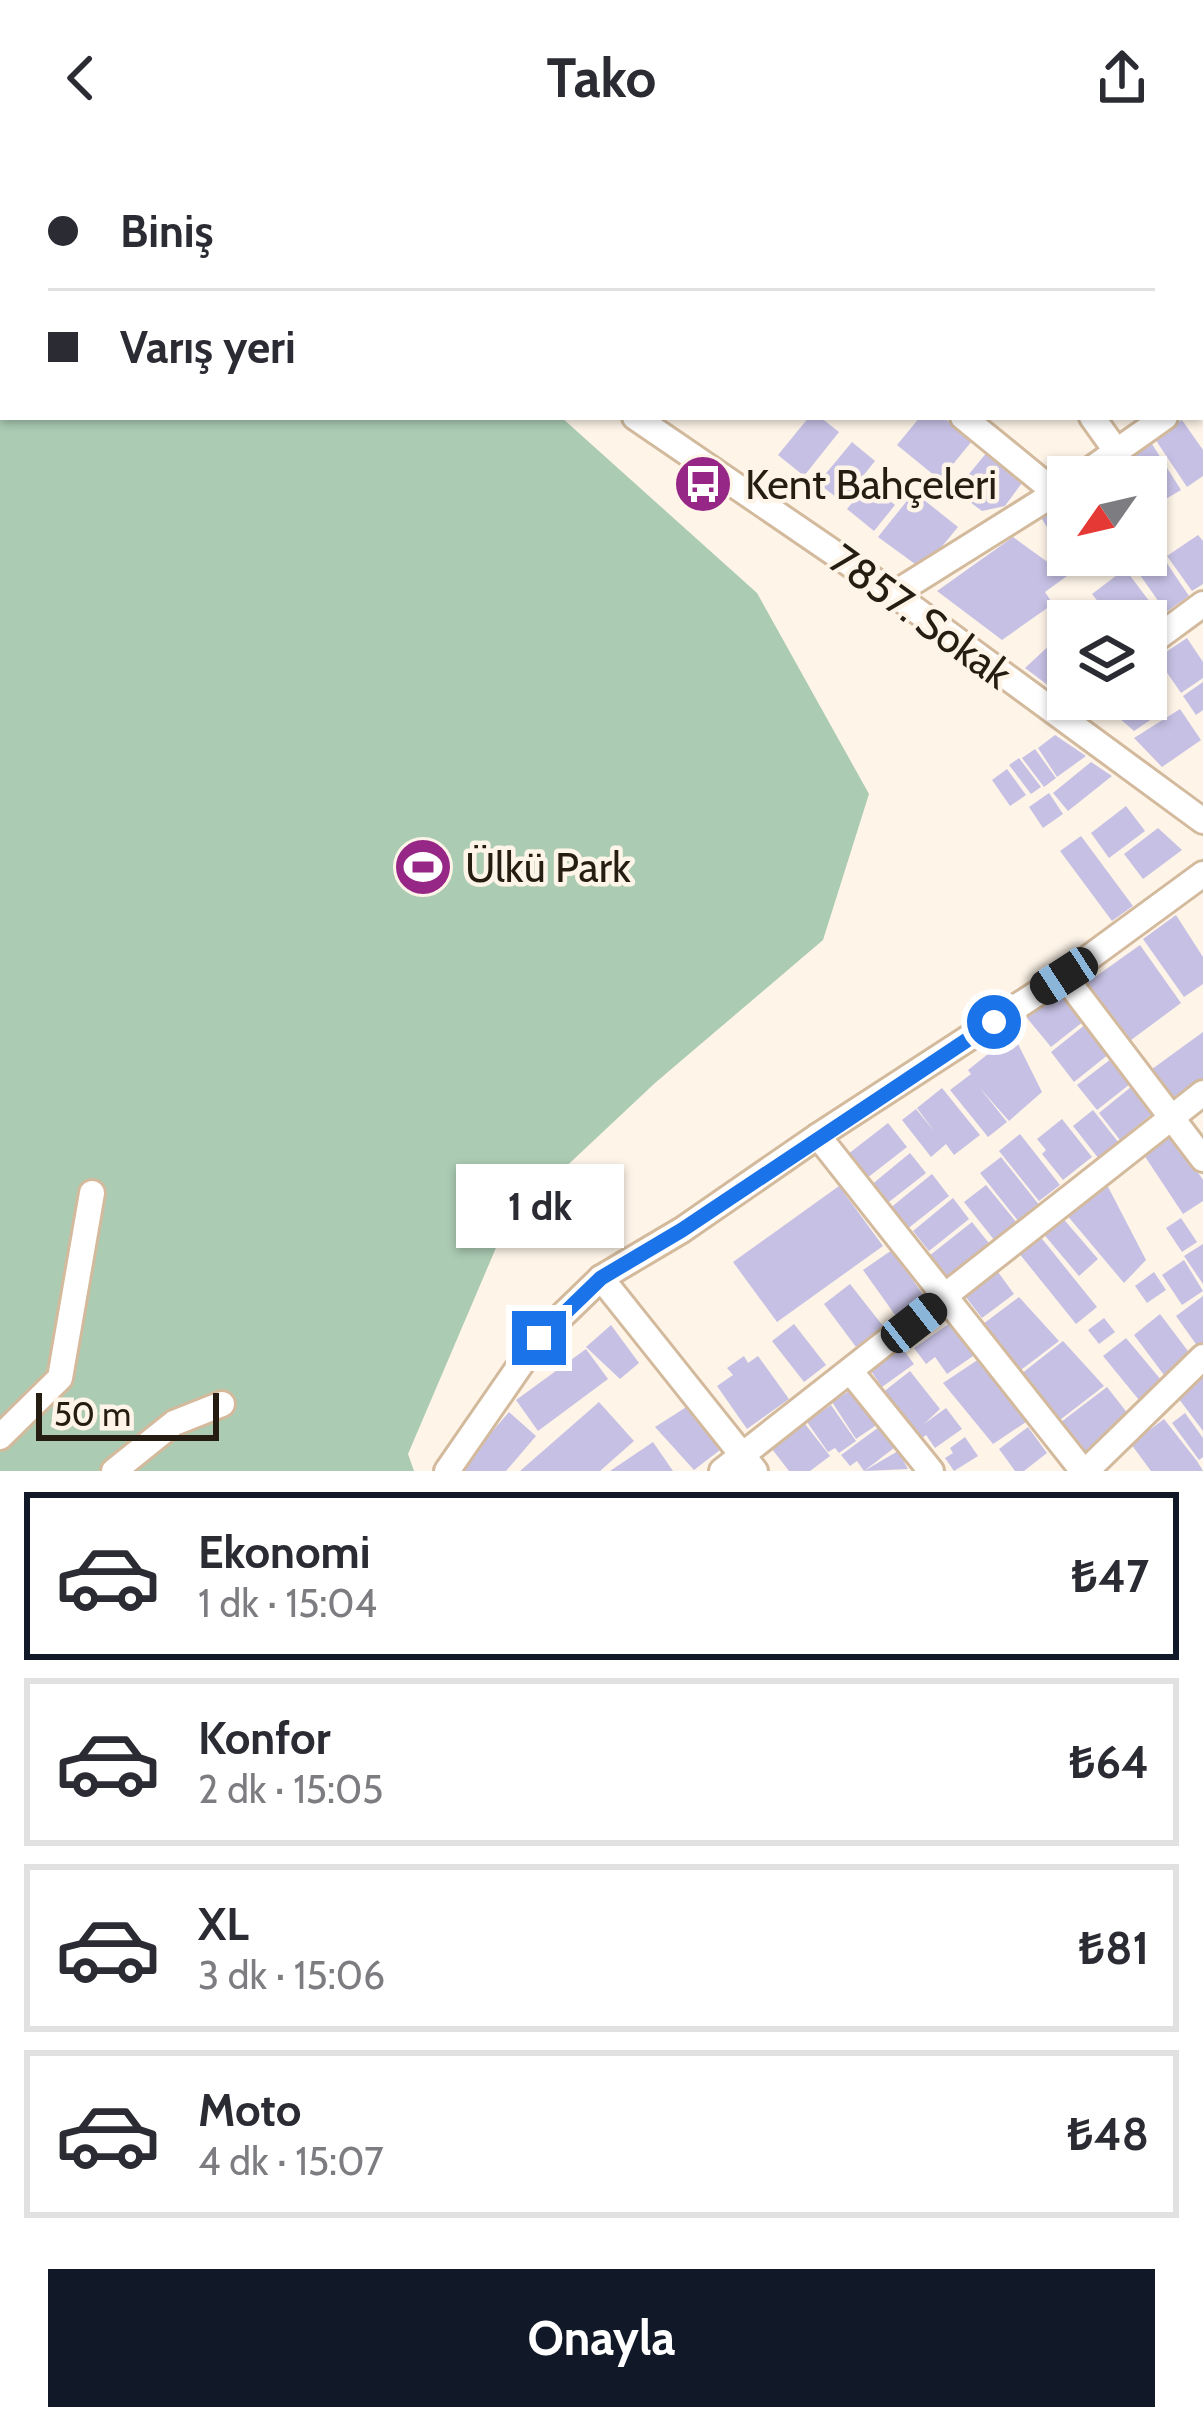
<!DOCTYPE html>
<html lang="tr">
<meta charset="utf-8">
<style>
:root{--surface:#fff;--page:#f7f7f7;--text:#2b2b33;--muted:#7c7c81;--line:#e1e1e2;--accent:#111827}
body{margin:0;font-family:Cabin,sans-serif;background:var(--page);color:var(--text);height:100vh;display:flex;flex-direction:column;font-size:45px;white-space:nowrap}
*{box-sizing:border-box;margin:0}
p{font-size:39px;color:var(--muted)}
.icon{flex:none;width:66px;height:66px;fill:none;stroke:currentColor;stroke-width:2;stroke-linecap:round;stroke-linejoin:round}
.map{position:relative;height:1315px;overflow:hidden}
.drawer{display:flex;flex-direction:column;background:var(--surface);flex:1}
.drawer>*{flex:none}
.hud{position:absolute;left:0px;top:0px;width:1203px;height:264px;box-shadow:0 3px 9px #0004;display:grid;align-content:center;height:264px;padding:0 48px;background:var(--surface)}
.needle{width:78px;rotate:236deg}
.controls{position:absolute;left:1047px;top:300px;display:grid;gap:24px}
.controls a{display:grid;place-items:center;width:120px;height:120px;border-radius:0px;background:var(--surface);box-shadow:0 3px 9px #0004;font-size:60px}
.scale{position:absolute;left:36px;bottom:30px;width:183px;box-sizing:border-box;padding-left:12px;border:6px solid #261d12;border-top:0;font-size:33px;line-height:42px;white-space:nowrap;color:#261d12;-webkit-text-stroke:9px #fef4e8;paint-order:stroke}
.end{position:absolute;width:54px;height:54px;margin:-27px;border:15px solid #1a73e8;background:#fff;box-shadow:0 0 0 6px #fff}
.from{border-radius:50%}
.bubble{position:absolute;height:84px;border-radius:0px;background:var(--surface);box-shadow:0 3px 9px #0004;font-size:39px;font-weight:700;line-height:84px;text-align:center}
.car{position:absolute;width:36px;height:72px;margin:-36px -18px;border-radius:15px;box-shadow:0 0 9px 3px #0007;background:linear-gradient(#222 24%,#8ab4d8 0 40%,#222 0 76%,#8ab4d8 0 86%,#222 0)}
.hud b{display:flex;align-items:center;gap:42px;height:114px;font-size:45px}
.hud b+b{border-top:3px solid var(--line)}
.hud i{width:30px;height:30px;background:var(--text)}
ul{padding:21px 0 0;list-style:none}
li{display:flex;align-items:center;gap:36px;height:168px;margin:0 24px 18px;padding:0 24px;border:6px solid var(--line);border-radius:0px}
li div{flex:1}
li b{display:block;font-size:45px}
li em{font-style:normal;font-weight:700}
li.current{border-color:var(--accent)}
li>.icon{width:108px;height:108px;stroke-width:1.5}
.cta{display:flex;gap:24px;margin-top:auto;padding:24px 48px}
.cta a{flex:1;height:138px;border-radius:0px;background:var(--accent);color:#fff;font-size:48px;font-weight:700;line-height:138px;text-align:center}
header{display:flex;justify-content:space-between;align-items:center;height:156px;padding:0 48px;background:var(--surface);font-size:54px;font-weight:700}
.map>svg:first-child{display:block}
</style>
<header><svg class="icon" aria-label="back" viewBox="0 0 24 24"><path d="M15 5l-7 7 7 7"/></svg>Tako<svg class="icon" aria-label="share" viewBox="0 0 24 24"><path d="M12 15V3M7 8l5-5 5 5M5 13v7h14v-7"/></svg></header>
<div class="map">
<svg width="1203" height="1315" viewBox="0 0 1203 1315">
<rect width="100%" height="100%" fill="#fef4e8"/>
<polygon fill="#abcbb3" points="0,0 149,3 3,3 3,261 561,261 757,437 869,638 823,784 655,927 507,1066 408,1298 414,1315 0,1315"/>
<g fill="#c6c1e4">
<polygon points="809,261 820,261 839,276 804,320 778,299"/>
<polygon points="920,261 943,261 972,285 940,324 897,289"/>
<polygon points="1182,264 1203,294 1203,320 1187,331 1155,283"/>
<polygon points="852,286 875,305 842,346 818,327"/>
<polygon points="1152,288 1181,334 1159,347 1130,302"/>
<polygon points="988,295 1024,324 1005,350 982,355 955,335"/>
<polygon points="868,328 895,349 874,375 847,353"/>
<polygon points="914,336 958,371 939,394 915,408 878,381"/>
<polygon points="1068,340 1068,384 1064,387 1068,398 1065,400 1040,360"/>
<polygon points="1198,379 1203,385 1203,428 1192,435 1167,400"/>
<polygon points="1013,381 1067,420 1045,436 1053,448 1002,484 937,435"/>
<polygon points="1164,403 1189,440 1166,456 1140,419"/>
<polygon points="1125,413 1159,458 1149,465 1113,465 1092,438"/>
<polygon points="1187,482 1203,506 1203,522 1181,537 1157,502"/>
<polygon points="1054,485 1068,503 1068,528 1057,536 1025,512"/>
<polygon points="1146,526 1165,554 1134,575 1103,548 1111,543 1146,543"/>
<polygon points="1203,526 1203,554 1196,559 1183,540"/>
<polygon points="1180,553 1201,584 1162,611 1134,582"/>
<polygon points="1055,579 1086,600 1057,621 1038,592"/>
<polygon points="1035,593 1056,622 1044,631 1022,602"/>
<polygon points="1019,602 1041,631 1031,638 1009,609"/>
<polygon points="1091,606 1112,620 1068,655 1053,637"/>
<polygon points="1007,613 1026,639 1010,650 992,624"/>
<polygon points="1049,637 1063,658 1043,672 1029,651"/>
<polygon points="1126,650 1145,675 1109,702 1091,677"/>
<polygon points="1158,672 1182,694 1143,723 1124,698"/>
<polygon points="1081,680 1133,750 1112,765 1060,695"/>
<polygon points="1176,759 1203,801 1203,828 1184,841 1143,783"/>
<polygon points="1140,789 1181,847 1123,890 1081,831"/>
<polygon points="1060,836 1084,865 1051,891 1027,862"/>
<polygon points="1086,868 1109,898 1074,926 1051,896"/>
<polygon points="1203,876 1203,929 1172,950 1148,916"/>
<polygon points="1013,878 1042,936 1009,965 979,931 1007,966 988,981 950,934 971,918 968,914"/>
<polygon points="1111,903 1130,928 1097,954 1077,929"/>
<polygon points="1131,931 1153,957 1120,984 1099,957"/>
<polygon points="942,932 980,979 954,999 946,988 931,1001 902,964 916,953 934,975 917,952"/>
<polygon points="1093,954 1119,987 1099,1003 1073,970"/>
<polygon points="1062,963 1092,1001 1063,1024 1042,998 1046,994 1037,983"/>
<polygon points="888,967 907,991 862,1026 843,1002"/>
<polygon points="1020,978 1060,1029 1039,1045 999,995"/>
<polygon points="1173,979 1203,1024 1203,1045 1183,1058 1144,999"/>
<polygon points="910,997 926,1017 885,1049 870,1030"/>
<polygon points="1001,1001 1040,1050 1019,1066 980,1017"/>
<polygon points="932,1018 949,1040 906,1074 889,1053"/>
<polygon points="1105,1025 1146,1104 1124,1127 1066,1058"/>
<polygon points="986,1029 1017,1067 995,1085 964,1046"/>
<polygon points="839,1030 883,1090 777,1166 733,1106"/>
<polygon points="953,1042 969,1063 929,1095 913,1075"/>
<polygon points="1060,1059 1098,1103 1079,1120 1041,1075"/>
<polygon points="1181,1062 1197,1086 1182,1096 1166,1072"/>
<polygon points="972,1066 992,1091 949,1125 929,1100"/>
<polygon points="1039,1079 1097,1151 1076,1168 1018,1096"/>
<polygon points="1203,1088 1203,1128 1184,1100"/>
<polygon points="892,1094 926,1143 898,1163 863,1114"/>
<polygon points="1184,1104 1203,1135 1182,1149 1162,1119"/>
<polygon points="998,1116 1014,1138 982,1162 965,1140"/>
<polygon points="1154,1116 1166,1134 1147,1147 1135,1130"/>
<polygon points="850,1128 883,1170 856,1191 824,1148"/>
<polygon points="1203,1140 1203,1187 1198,1191 1176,1160"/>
<polygon points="1019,1141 1059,1185 1017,1217 983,1168"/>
<polygon points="1160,1158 1191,1199 1164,1219 1134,1179"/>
<polygon points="1104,1162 1115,1176 1099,1188 1088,1174"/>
<polygon points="953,1165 976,1198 947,1218 935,1201 926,1208 914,1192"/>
<polygon points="794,1168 826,1209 804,1226 772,1185"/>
<polygon points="611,1169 639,1207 620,1223 586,1191"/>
<polygon points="1126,1182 1162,1225 1139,1244 1103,1200"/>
<polygon points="1063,1185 1104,1230 1056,1267 1021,1218"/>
<polygon points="902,1192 914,1208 882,1231 871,1215"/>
<polygon points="586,1193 608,1223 538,1275 516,1244"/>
<polygon points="744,1200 748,1207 758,1200 789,1243 747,1273 717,1230 733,1219 727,1212"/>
<polygon points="982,1201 1026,1266 993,1288 943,1227"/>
<polygon points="910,1215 940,1253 924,1268 946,1252 962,1273 935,1292 926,1279 917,1286 882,1237"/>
<polygon points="1203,1221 1203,1275 1179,1243"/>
<polygon points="1107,1231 1132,1263 1086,1298 1061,1266"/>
<polygon points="854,1232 878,1268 856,1283 832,1246"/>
<polygon points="599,1246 634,1285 600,1315 520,1315"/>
<polygon points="831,1249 856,1285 839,1297 835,1292 828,1296 807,1266"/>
<polygon points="688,1250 720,1294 694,1314 655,1271"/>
<polygon points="509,1256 536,1280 506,1315 458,1315"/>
<polygon points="1185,1257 1203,1282 1203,1301 1199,1304 1172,1267"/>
<polygon points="1164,1263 1197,1305 1203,1315 1151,1315 1131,1288"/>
<polygon points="805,1268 830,1300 810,1315 789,1315 772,1293"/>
<polygon points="879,1271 894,1292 864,1315 857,1305 850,1310 841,1299"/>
<polygon points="1028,1271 1047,1297 1024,1315 1015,1315 999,1293"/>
<polygon points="965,1281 978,1300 954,1315 945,1302 953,1297 950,1292"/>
<polygon points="653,1286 673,1315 610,1315"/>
<polygon points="898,1295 908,1313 864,1315"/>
</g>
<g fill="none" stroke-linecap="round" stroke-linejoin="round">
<g stroke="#d3ba9d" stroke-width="30">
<g id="minor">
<polyline points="273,0 277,3"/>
<polyline points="909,0 911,3"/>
<polyline points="1064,0 1066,3"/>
<polyline points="553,3 557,0"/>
<polyline points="883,3 887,0"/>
<polyline points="1188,3 1191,0"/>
<polyline points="1200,160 1203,164"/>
<polyline points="1200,236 1203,234"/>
<polyline points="635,261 894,438 1203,665"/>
<polyline points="963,261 1056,337"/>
<polyline points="1092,261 1117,296"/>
<polyline points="1080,321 1165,261"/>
<polyline points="894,438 1068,329"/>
<polyline points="1146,490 1203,448"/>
<polyline points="1064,820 1203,1003"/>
<polyline points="818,980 1083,1315"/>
<polyline points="601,1122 755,1315"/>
<polyline points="851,1216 931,1315"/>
<polyline points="0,1281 60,1222 92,1037"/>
<polyline points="114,1315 174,1267 222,1248"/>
<polyline points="447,1315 539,1182 601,1122 682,1074 818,980 1064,820 1203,718"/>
<polyline points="722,1315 1203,937"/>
<polyline points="1086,1315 1203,1201"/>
</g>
</g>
<use href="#minor" stroke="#fff" stroke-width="24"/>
</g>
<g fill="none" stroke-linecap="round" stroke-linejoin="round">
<polyline stroke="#1a73e8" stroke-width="15" points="539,1182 601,1122 682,1074 994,866"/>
</g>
<defs>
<g id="bus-disc" transform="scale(3)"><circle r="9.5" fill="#962787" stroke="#fef4e8"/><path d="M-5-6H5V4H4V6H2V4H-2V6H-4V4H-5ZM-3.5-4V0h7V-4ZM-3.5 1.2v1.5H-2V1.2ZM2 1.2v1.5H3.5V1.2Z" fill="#fff"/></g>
<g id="stadium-disc" transform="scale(3)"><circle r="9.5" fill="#962787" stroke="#fef4e8"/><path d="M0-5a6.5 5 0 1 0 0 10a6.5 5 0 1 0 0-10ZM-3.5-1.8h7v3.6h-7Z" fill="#fff"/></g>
</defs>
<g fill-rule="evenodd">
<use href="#bus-disc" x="703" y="328"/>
<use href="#stadium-disc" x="423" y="711"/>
</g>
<g text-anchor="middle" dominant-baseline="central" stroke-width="9" stroke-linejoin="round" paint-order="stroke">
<g font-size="42" fill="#261d12" stroke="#fef4e8" text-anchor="start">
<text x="745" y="328">Kent Bahçeleri</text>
<text x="465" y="711">Ülkü Park</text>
</g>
<g font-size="42" fill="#261d12" stroke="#fef4e8">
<text transform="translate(921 460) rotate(36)">7857. Sokak</text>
</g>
</g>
</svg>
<div class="controls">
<a><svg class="needle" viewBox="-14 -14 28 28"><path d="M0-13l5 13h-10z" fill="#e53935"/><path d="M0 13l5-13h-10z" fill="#7c7c81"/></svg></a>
<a><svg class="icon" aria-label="layers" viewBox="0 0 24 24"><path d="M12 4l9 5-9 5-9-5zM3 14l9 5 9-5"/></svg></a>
</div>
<div class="scale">50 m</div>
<i class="end from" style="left:994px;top:866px"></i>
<i class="end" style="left:539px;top:1182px"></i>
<div class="bubble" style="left:456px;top:1008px;width:168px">1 dk</div>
<i class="car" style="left:1064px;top:820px;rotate:237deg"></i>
<i class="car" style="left:914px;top:1167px;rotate:52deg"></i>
<div class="hud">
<b><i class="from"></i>Biniş</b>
<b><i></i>Varış yeri</b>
</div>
</div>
<section class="drawer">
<ul>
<li class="current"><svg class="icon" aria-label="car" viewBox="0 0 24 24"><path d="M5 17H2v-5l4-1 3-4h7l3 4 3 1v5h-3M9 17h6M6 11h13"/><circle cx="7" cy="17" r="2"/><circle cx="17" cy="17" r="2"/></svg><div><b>Ekonomi</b><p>1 dk · 15:04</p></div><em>₺47</em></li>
<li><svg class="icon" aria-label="car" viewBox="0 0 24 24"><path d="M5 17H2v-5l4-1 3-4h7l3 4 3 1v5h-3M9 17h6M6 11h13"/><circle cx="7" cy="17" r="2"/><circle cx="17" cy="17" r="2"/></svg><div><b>Konfor</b><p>2 dk · 15:05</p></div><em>₺64</em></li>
<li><svg class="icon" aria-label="car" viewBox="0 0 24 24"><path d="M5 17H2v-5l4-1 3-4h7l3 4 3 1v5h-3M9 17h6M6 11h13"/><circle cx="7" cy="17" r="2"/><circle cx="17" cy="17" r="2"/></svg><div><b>XL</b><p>3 dk · 15:06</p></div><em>₺81</em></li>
<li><svg class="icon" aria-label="car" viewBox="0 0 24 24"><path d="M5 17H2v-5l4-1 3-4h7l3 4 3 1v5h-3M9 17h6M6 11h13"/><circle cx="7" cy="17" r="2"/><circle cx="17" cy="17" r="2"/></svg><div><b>Moto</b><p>4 dk · 15:07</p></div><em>₺48</em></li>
</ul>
<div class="cta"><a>Onayla</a></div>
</section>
